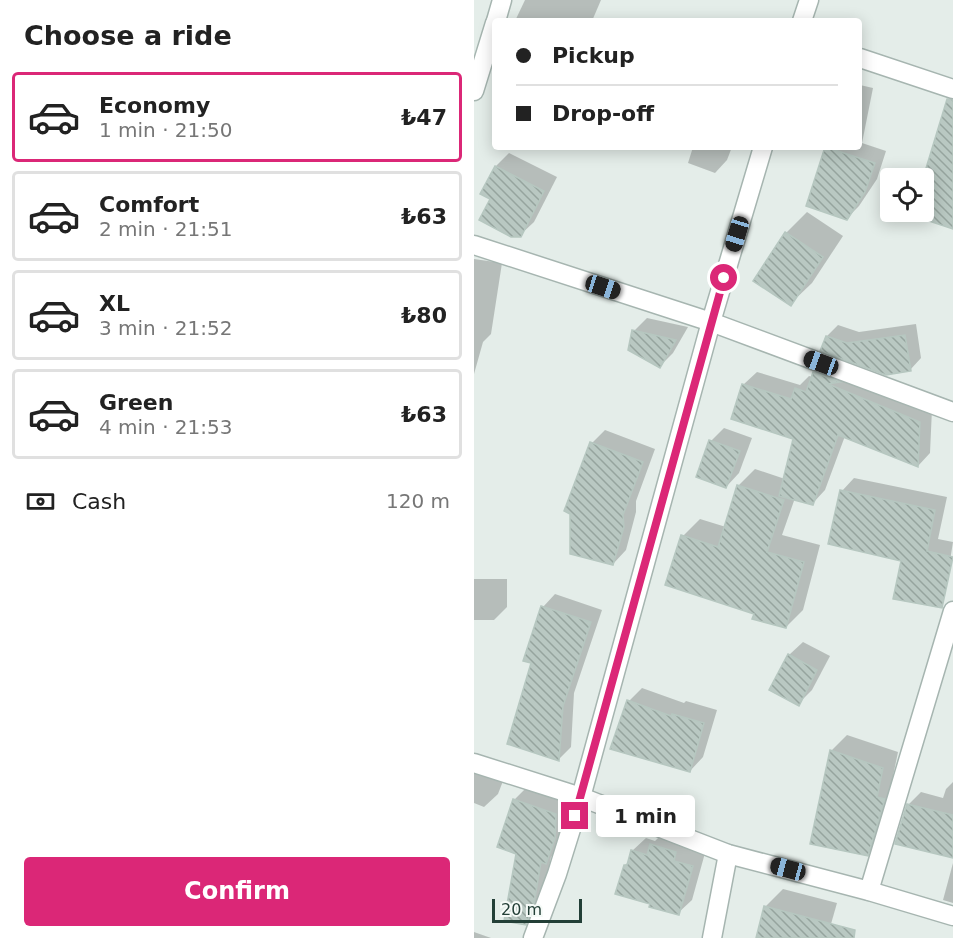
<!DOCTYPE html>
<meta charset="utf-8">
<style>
:root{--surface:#fff;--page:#f2f2f2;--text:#222;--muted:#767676;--line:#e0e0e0;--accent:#db2777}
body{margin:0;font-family:"DejaVu Sans",sans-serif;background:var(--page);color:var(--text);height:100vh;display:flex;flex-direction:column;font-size:22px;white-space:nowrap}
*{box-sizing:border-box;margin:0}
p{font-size:20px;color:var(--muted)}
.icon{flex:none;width:33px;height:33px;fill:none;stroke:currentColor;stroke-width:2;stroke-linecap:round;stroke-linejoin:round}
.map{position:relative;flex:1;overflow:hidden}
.drawer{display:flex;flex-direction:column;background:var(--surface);width:474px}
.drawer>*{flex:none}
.top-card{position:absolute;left:18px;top:18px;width:370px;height:132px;border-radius:6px;box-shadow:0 3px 15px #0003;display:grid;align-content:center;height:132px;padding:0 24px;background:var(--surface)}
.buttons{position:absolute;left:406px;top:168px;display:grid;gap:12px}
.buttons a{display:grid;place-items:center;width:54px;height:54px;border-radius:6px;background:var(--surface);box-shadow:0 3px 15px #0003;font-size:30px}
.scale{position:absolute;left:18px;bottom:15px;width:90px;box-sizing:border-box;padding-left:6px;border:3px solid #233f37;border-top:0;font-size:16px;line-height:21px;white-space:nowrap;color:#233f37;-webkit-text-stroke:4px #f5faf7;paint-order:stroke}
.end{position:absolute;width:27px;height:27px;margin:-14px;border:8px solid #db2777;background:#fff;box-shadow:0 0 0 3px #fff}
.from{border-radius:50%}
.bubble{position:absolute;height:42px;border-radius:6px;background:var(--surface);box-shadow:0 3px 15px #0003;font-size:20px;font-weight:800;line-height:42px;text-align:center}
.car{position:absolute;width:18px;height:36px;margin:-18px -9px;border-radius:8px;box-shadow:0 0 4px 2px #0007;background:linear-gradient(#222 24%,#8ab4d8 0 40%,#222 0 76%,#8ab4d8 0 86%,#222 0)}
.top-card b{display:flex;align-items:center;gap:21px;height:57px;font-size:22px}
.top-card b+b{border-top:2px solid var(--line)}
.top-card i{width:15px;height:15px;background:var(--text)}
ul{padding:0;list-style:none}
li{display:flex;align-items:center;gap:18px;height:90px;margin:0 12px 9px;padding:0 12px;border:3px solid var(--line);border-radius:6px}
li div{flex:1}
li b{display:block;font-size:22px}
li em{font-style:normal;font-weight:800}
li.current{border-color:var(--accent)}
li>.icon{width:54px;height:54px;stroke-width:1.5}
h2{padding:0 24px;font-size:27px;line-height:72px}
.pay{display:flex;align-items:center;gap:15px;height:66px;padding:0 24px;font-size:22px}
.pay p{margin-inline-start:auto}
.button{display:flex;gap:12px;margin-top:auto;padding:12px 24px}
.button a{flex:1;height:69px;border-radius:6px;background:var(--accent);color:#fff;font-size:24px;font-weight:800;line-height:69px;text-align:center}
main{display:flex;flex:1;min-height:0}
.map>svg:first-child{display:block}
</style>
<main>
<section class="drawer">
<h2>Choose a ride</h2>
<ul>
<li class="current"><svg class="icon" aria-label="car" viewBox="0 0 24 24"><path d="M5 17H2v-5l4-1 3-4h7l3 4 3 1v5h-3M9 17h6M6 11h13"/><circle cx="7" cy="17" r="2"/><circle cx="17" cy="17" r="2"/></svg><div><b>Economy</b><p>1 min · 21:50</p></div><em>₺47</em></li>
<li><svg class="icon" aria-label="car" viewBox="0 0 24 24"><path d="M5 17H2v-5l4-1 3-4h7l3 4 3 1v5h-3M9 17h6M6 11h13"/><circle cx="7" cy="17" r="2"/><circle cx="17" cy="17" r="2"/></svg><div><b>Comfort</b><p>2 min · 21:51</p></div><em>₺63</em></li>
<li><svg class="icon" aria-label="car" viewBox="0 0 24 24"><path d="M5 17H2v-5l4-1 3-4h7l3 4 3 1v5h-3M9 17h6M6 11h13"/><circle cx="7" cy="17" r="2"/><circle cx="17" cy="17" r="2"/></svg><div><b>XL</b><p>3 min · 21:52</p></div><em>₺80</em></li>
<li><svg class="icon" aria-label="car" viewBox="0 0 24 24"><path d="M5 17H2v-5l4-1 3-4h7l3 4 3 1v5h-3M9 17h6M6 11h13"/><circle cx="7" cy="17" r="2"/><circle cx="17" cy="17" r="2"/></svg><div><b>Green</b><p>4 min · 21:53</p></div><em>₺63</em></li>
</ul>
<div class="pay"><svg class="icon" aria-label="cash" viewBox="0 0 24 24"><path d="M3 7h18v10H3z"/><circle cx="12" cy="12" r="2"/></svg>Cash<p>120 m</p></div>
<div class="button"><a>Confirm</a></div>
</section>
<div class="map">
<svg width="479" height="938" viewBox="0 0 479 938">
<defs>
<pattern id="building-back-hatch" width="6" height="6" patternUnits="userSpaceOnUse" patternTransform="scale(1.5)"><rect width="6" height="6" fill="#b9c8c2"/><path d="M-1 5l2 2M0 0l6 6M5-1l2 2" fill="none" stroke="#96a49e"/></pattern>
</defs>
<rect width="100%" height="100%" fill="#e4ede9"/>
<g fill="#0003">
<polygon points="51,0 127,0 118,21 41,21"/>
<polygon points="386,85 399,88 388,143 412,151 403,179 385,206 373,218 334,205 353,147 386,147"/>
<polygon points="219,147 258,147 253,160 241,173 214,163"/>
<polygon points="35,153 83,177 60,222 46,235 18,198 22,166"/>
<polygon points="333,212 369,236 338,283 316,304 312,233"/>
<polygon points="0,259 28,263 17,334 9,342 0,374"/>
<polygon points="173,318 214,327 199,353 186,366 160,331"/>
<polygon points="442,324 447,358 436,370 348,350 353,336 364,325 385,332"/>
<polygon points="353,360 458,409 456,453 444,466 371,436 351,490 339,503 321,498 308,535 346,545 329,610 312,627 282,613 209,536 226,519 252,527 264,486 281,469 311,479 321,438 259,418 270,384 283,372 326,385 335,376 339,377 340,373"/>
<polygon points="250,428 278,438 265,473 252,487 237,441"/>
<polygon points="131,430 181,449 162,501 162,512 152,550 139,564 118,443"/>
<polygon points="380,478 473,497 464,539 479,542 471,592 428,559 368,491"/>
<polygon points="0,579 33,579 33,607 20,620 0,620"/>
<polygon points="81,594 128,610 100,693 97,747 85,759 59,662 69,607"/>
<polygon points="329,642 356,656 338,690 324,704 315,655"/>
<polygon points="168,688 210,703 212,701 243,710 229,757 216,771 155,701"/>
<polygon points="373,735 424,752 418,781 426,783 410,838 393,854 357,751"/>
<polygon points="0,761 29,781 24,794 10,807 0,803"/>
<polygon points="479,782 479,856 423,843 434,805 447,792 469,798 472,789"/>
<polygon points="52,788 94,802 92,825 84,850 77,857 71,890 63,912 51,924 43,853 40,800"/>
<polygon points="190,832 215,839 212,848 231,853 218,900 204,913 151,865 156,861 158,851 172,838 181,841"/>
<polygon points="479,863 479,903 469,900"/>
<polygon points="309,889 363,903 353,938 283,938 291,907"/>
<polygon points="0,932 17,938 0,938"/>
</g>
<g fill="url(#building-back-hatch)" stroke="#b6c7c0" stroke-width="1.5">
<polygon points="473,99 479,100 479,229 437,215 438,212 450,212 449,178"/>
<polygon points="351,147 401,163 391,192 373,220 332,206"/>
<polygon points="21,166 70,191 47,237 37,237 5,220 16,199 6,194"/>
<polygon points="311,232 349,257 317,306 279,281"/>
<polygon points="158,330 202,340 186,368 154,350"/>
<polygon points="431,335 437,371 412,375 346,351 352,336 373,343"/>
<polygon points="339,372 366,382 354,384 446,422 444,467 364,435 339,505 305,496 319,439 257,419 268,384 317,399 321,388 332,392"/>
<polygon points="235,440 266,451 252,488 222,477"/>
<polygon points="116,442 169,462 149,515 150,527 139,565 96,554 96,514 90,511"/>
<polygon points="263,485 310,500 293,552 330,562 312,628 278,619 280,614 191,585 207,535 244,547"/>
<polygon points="366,490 461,510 453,551 479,557 468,608 419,599 427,561 354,544"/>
<polygon points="67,606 117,622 89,706 85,761 33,744 57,663 49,661"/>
<polygon points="314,654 343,670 325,706 295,690"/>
<polygon points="153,700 197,716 198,714 230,723 216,772 136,749"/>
<polygon points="356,750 409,768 403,797 411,799 394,856 336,844"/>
<polygon points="39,799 82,814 81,838 72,864 67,862 60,903 52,925 30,921 42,854 23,847"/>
<polygon points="433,804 479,815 479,858 421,844"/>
<polygon points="176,844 202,852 200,861 219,866 205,915 175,907 176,904 141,894 150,865 153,865 157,850 173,855"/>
<polygon points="290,906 381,930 380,938 282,938"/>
</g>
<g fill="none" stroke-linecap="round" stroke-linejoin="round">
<g stroke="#a6b5b0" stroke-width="21">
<g id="minor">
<polyline points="22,21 28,0"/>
<polyline points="328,21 335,0"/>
<polyline points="386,58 479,89"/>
<polyline points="0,91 21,23"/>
<polyline points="0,245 237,322 479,412"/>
<polyline points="0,763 107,797 254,854 395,891 479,916"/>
<polyline points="395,891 479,611"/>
<polyline points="59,938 83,874 107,797 237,322 289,147"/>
<polyline points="238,938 254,854"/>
</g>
</g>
<use href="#minor" stroke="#fff" stroke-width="18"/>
</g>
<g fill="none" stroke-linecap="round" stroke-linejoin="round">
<polyline stroke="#db2777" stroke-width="8" points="101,816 250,278"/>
</g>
</svg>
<div class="buttons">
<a><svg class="icon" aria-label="locate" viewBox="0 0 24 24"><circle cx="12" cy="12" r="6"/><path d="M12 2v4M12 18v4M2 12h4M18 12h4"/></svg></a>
</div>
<div class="scale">20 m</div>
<i class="end from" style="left:250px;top:278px"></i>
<i class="end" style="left:101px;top:816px"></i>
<div class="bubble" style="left:122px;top:795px;width:99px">1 min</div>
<i class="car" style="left:263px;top:234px;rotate:197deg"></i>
<i class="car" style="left:129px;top:287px;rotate:108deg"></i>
<i class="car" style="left:347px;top:363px;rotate:290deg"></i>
<i class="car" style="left:314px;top:869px;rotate:285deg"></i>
<div class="top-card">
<b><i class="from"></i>Pickup</b>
<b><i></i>Drop-off</b>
</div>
</div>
</main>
